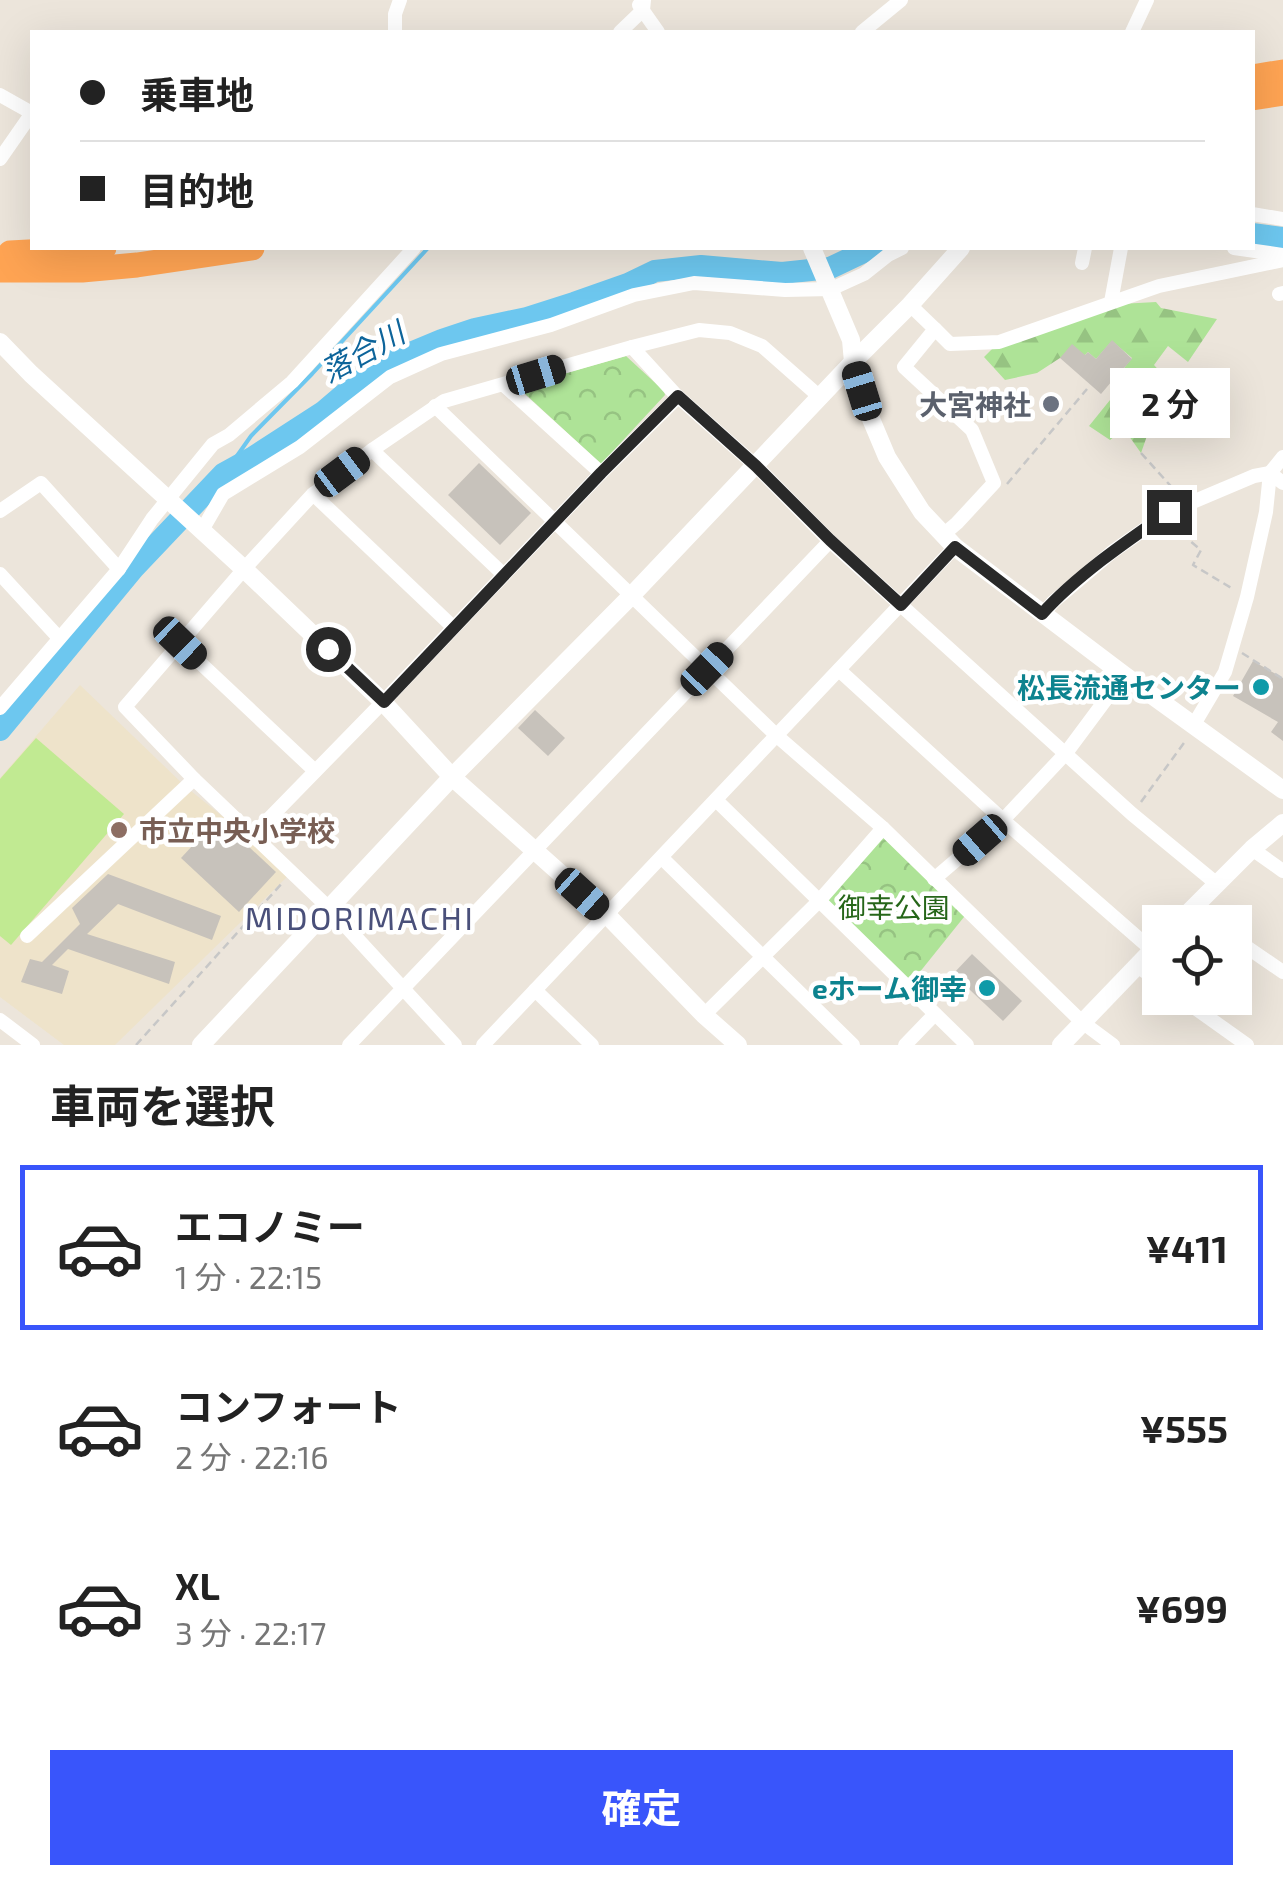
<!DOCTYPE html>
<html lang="ja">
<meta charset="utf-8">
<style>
:root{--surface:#fff;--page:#f2f2f2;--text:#222;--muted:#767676;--line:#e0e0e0;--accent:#3955fb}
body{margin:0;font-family:"Exo 2","Noto Sans JP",sans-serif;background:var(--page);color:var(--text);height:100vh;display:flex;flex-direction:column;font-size:38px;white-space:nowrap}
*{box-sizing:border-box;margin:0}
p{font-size:32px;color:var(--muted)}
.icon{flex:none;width:55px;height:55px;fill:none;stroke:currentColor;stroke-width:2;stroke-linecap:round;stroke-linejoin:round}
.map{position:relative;height:1045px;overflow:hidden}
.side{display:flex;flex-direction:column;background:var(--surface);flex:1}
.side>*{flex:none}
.banner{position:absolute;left:30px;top:30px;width:1225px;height:220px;border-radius:0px;box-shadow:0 10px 40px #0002;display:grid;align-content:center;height:220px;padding:0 50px;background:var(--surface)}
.fabs{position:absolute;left:1142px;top:905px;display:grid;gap:20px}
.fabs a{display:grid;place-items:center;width:110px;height:110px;border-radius:0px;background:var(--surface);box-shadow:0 10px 40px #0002;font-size:50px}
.end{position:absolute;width:45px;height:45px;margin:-22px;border:12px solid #292929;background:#fff;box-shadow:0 0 0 5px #fff}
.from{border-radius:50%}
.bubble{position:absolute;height:70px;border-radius:0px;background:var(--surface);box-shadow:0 10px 40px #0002;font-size:32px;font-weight:700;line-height:70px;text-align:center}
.car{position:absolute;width:30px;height:60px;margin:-30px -15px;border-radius:12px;box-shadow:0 0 8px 2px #0007;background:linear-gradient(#222 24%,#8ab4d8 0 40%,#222 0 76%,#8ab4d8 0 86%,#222 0)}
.banner b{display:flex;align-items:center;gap:35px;height:95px;font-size:38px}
.banner b+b{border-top:2px solid var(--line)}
.banner i{width:25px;height:25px;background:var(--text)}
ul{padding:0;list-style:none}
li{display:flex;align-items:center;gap:30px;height:165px;margin:0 20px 15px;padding:0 30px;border:5px solid transparent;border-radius:0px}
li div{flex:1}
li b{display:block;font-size:38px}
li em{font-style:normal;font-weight:700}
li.current{border-color:var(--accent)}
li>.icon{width:90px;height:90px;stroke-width:1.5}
h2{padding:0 50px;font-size:45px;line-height:120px}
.button{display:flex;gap:20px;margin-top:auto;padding:20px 50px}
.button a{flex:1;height:115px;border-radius:0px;background:var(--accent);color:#fff;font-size:40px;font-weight:700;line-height:115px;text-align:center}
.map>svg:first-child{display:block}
</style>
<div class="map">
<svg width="1283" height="1045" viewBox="0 0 1283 1045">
<defs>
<pattern id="forest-firs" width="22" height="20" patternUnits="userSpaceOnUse" patternTransform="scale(2.5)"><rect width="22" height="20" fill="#aee397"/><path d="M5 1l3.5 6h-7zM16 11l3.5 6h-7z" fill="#96c382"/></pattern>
<pattern id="park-crowns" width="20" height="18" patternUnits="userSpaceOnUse" patternTransform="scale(2.5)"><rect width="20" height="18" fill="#aee397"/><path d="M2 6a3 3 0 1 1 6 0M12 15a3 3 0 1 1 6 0" fill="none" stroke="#96c382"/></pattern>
</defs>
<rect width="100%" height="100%" fill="#ece5db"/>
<polygon fill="#eee3ca" points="80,685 186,787 292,872 115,1045 64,1045 0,997 0,778"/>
<polygon fill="url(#forest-firs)" points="1156,302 1161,308 1217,319 1188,362 1168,346 1154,365 1167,379 1141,453 1124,429 1110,440 1089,426 1131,374 1124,368 1132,358 1112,341 1096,359 1088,352 1085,355 1060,358 1037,373 1005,380 984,357 999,342 1102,305"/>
<g fill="url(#park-crowns)">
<polygon points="626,356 664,391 665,395 601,464 523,392 524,385"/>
<polygon points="883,828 968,912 907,988 819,901"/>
</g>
<polygon fill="#c1ea92" points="36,738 124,814 11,945 0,936 0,779"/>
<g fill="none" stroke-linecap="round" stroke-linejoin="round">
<polyline stroke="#6dc7ef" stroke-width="4" points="227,470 251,436 312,374 428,248"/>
<g stroke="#6dc7ef" stroke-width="22">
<polyline points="1252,234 1283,238"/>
<polyline points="0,730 133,569 223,474 252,458 323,412 357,383 394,360 442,340 475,329 527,318 574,303 628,284 655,271 701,266 782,273 830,268 872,248"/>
</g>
</g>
<g fill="#c7c2bb">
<polygon points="1112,340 1132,359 1124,368 1131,374 1119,387 1112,381 1101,394 1060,358 1072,344 1085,355 1088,352 1096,359"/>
<polygon points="479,463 531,513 500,545 448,495"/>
<polygon points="1253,661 1283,678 1283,741 1271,732 1278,722 1233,696"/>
<polygon points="535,710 565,738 548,756 518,728"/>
<polygon points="218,818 276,872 239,912 181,858"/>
<polygon points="108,874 221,916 212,940 118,904 87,934 175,962 169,984 68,949 52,965 69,971 62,994 21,982 30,959 42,962 80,924 72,908"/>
<polygon points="972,954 1022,1001 1003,1021 953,974"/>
</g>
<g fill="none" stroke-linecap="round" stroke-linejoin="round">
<g stroke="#c7c7c7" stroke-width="2.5" stroke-dasharray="8 5" stroke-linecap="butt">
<polyline points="1141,453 1177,493"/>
<polyline points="1007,484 1087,389"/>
<polyline points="1174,525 1173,527 1201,550 1193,565 1233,589"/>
<polyline points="1242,653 1283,679"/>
<polyline points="1141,802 1186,740"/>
<polyline points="136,1045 284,881"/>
</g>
<g stroke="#fff" stroke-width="14">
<polyline points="639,5 658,32"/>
<polyline points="395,32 395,14 400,0"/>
<polyline points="620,32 643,10 644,0"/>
<polyline points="862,32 901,0"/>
<polyline points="1132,32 1147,0"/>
<polyline points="0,95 32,113"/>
<polyline points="0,159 32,113"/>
<polyline points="1252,214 1283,219"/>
<polyline points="1234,248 1283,255"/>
<polyline points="1082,263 1085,248"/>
<polyline points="1279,294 1283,293"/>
<polyline points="1111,302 1121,248"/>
<polyline points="910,305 935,329 904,367 972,430 994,483 957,523 944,534"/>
<polyline points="935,329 950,344 999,342 1159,286 1283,260"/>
<polyline points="632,347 675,394 756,466 830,541 1132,814 1217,884"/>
<polyline points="504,385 601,473"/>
<polyline points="435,406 777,736 883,828 1082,1022 1113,1045"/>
<polyline points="372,450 504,575"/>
<polyline points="313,494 453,627"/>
<polyline points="0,511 41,483 119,569"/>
<polyline points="201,532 223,494 300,447 390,377 441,354 551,325 634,295 694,283 785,290 831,289 864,274 888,255 902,248"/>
<polyline points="0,574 59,638"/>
<polyline points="1043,614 1053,602 1112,552 1169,512 1254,476 1270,473 1283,483"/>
<polyline points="179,643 315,771"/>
<polyline points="839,670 1003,820 1152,950"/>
<polyline points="0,708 119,569 152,519 213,444 229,435 292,382 414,248"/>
<polyline points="1193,726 1225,672 1247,597 1266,512 1270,473 1283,457"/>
<polyline points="716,800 967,1045"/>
<polyline points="254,834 383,702 601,473 678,397"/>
<polyline points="1252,849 1283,871"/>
<polyline points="662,858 853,1045"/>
<polyline points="934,879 1003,820 1066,753 1124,675"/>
<polyline points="1192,910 1210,922"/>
<polyline points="27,936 194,779"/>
<polyline points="1235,939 1283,972"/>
<polyline points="1137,966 1160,982"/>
<polyline points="535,990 592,1045"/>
<polyline points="1181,998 1247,1045"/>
<polyline points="704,1015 819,901 883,828"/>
<polyline points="0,1020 33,1045"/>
<polyline points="349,1045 830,541"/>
<polyline points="455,1045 330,909 194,779 125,707 244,569 313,494 372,450 444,401 632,347 699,330 730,333 762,346 821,398"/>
<polyline points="483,1045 955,547"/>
<polyline points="905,1045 935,1014"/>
</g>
<g stroke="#fff" stroke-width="18">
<polyline points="812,248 851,340 853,362 871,419 887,457 922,512 955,547 1124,675 1283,790"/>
<polyline points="0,342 31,374 244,569 383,702 452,777 607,915 704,1015 738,1045"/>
<polyline points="1179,922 1252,849 1283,823"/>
<polyline points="201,1045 452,777 631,596 853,362 910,305 961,248"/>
<polyline points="1061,1045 1160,942"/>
</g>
<g stroke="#ffa453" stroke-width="25">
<polyline points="1252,77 1283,72"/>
<polyline points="1252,98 1283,93"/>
<polyline points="10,253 104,248"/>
<polyline points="0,270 82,270 137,265 252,248"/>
</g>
</g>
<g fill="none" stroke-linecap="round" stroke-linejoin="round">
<path stroke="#292929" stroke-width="12" d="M328 649 384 702 601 473 678 396 756 466 830 540 901 605 955 547 1042 614C1076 576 1127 541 1169 512"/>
</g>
<circle fill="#6b7280" stroke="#fff" stroke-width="4" cx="1051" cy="404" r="10"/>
<g fill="#0f9aa8" stroke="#fff" stroke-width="4">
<circle cx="1261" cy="687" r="10"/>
<circle cx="987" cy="988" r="10"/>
</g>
<circle fill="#8d6e63" stroke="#fff" stroke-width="4" cx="119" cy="830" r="10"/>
<g text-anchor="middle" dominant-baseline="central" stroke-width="9" stroke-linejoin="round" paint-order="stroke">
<g font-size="28" font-weight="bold" fill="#5b616d" stroke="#fff" text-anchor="end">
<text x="1031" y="404">大宮神社</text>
</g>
<g font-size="28" font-weight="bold" fill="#0d838f" stroke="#fff" text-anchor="end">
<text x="1241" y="687">松長流通センター</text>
<text x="967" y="988">eホーム御幸</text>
</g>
<g font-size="28" font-weight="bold" fill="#785e54" stroke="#fff" text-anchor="start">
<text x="139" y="830">市立中央小学校</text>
</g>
<g font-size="28" fill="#266619" stroke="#fff">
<text x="894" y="907">御幸公園</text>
</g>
<g font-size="30" font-style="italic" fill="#0d649a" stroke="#fff">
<text transform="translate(362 351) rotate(-29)">落合川</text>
</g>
<g font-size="32" letter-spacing="2.5" fill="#4a507a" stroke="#fff">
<text x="360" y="917">MIDORIMACHI</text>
</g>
</g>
</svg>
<div class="fabs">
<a><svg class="icon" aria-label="locate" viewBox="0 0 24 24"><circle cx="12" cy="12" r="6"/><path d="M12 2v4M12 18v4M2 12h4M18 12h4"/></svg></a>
</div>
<i class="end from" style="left:328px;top:649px"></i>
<i class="end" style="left:1169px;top:512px"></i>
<div class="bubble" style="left:1110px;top:368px;width:120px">2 分</div>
<i class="car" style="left:536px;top:375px;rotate:73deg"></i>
<i class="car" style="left:862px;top:391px;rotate:343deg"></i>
<i class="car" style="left:342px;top:472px;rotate:53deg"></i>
<i class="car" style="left:180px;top:643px;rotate:134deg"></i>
<i class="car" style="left:707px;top:669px;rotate:44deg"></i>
<i class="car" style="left:980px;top:840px;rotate:229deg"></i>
<i class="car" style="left:582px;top:894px;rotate:132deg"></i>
<div class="banner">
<b><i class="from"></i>乗車地</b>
<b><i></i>目的地</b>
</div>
</div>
<section class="side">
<h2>車両を選択</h2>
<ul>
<li class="current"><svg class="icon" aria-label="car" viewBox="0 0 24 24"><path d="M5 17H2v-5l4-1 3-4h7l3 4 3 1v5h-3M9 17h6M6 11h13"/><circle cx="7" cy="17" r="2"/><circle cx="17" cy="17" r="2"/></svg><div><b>エコノミー</b><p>1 分 · 22:15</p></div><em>¥411</em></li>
<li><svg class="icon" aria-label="car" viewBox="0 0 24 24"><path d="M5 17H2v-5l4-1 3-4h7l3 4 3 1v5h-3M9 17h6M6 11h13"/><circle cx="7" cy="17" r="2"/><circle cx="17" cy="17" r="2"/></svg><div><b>コンフォート</b><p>2 分 · 22:16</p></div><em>¥555</em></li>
<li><svg class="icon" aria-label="car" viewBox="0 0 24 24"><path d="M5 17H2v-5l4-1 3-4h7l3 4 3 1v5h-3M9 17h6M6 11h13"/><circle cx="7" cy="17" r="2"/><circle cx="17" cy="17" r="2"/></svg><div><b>XL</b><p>3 分 · 22:17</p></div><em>¥699</em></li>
</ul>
<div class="button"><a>確定</a></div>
</section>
